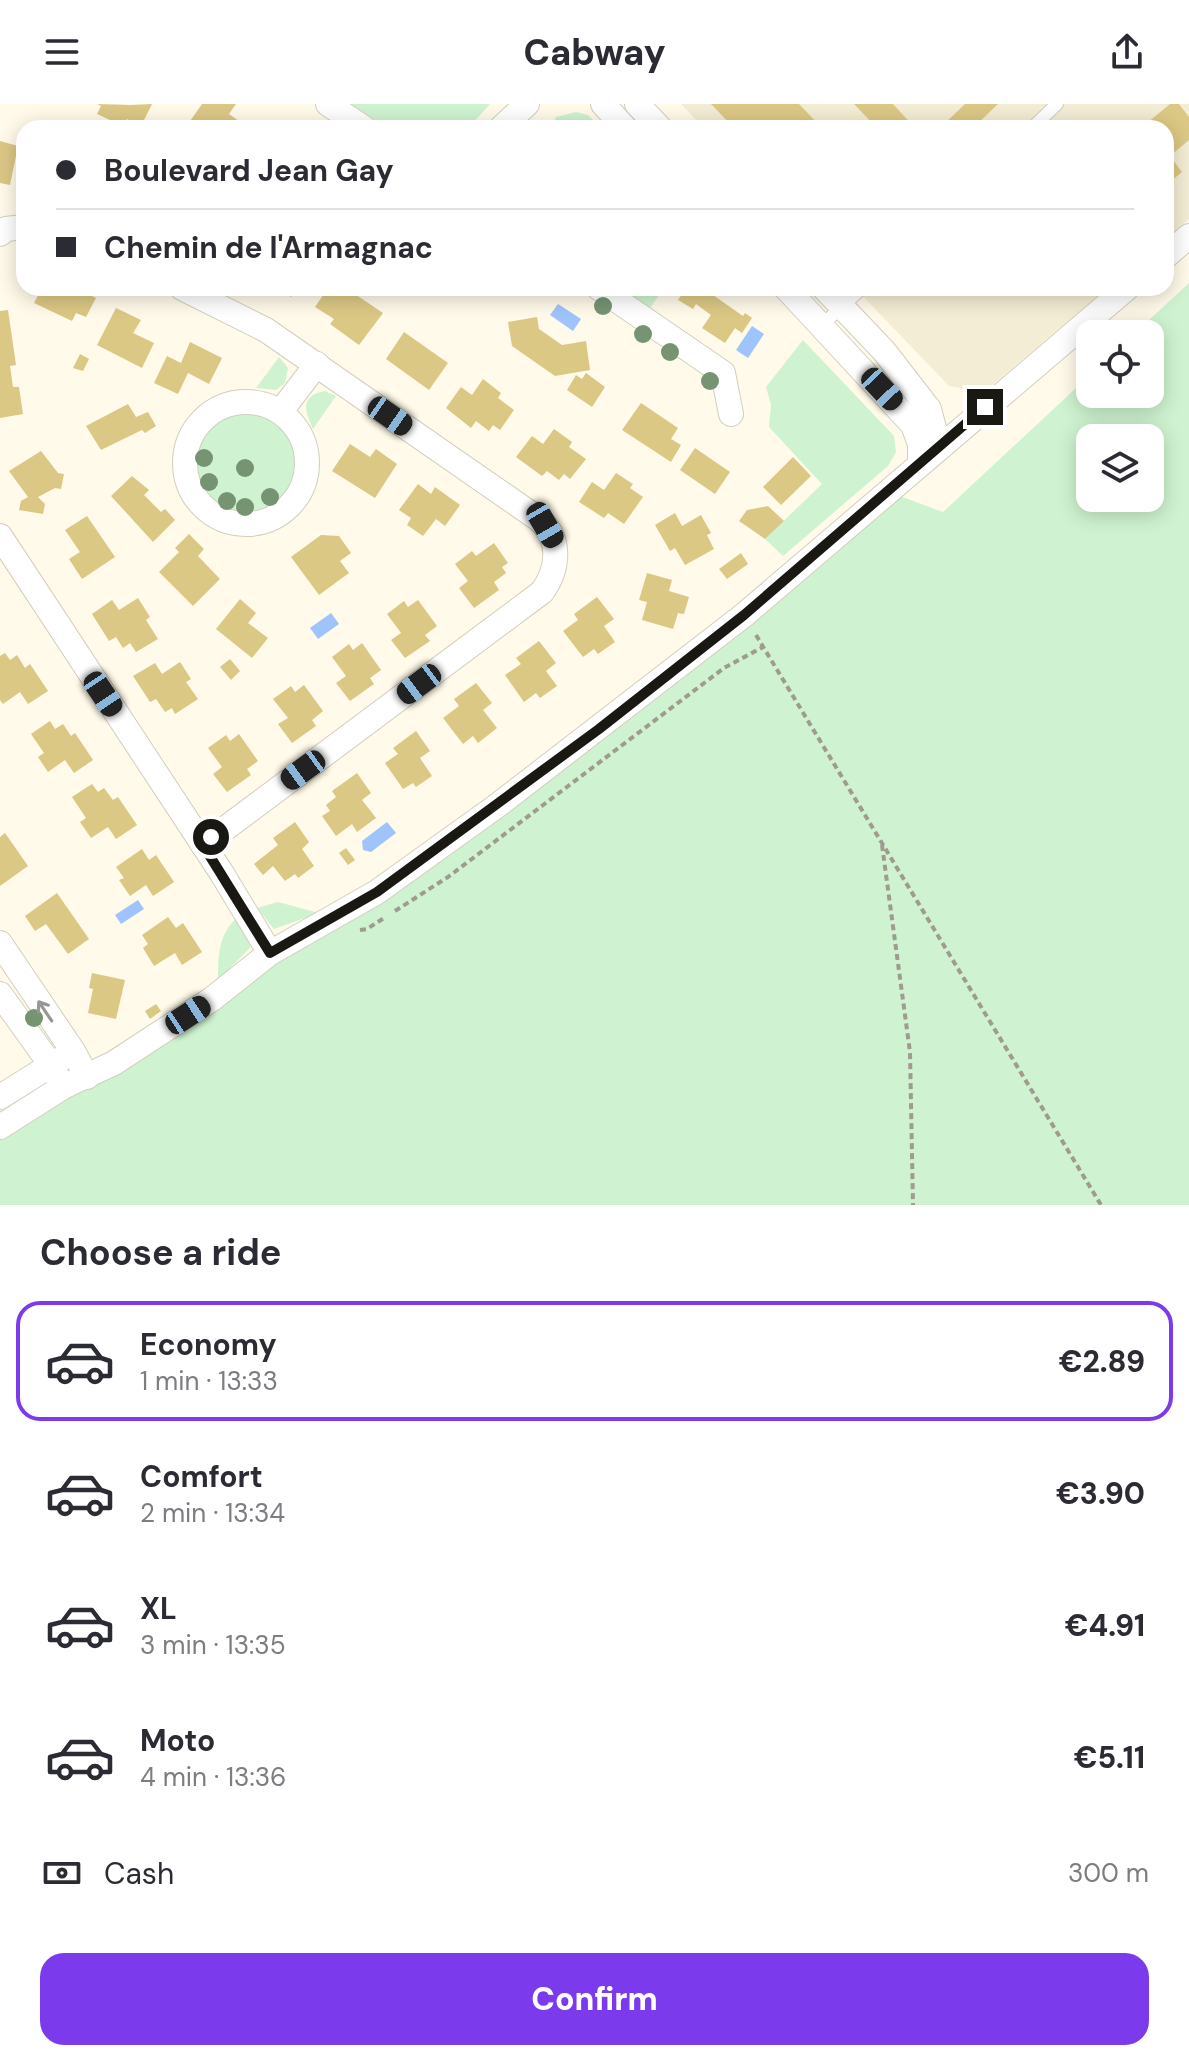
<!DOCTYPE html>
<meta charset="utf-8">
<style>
:root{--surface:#fff;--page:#f2f2f3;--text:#2b2b33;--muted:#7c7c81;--line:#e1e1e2;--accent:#7c3aed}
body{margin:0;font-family:"DM Sans",sans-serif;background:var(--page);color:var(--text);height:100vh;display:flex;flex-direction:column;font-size:30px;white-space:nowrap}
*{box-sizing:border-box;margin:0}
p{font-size:26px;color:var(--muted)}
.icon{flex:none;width:44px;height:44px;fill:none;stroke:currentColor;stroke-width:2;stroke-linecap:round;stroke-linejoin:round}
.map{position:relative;height:1101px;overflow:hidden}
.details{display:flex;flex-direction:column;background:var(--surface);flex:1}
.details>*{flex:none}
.guide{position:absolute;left:16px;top:16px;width:1158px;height:176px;border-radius:24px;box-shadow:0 4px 20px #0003;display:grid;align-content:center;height:176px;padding:0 40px;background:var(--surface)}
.controls{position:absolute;left:1076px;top:216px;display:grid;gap:16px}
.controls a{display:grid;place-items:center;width:88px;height:88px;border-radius:16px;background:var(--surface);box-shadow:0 4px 20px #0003;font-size:40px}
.end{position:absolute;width:36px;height:36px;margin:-18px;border:10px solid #1a1813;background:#fff;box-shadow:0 0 0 4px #fff}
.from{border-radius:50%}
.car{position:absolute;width:24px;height:48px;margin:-24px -12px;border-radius:10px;box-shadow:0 0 6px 2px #0007;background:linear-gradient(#222 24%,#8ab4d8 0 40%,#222 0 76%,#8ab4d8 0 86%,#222 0)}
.guide b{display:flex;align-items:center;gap:28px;height:76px;font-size:30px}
.guide b+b{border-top:2px solid var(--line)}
.guide i{width:20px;height:20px;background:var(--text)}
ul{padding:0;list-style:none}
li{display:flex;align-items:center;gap:24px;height:120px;margin:0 16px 12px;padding:0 24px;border:4px solid transparent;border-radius:24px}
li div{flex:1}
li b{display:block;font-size:30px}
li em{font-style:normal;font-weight:800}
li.active{border-color:var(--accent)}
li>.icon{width:72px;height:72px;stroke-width:1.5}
h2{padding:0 40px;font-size:36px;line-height:96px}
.pay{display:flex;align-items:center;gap:20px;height:88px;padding:0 40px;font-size:30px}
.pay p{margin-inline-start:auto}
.cta{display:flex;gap:16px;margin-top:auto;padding:16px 40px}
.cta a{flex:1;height:92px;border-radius:24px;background:var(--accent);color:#fff;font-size:32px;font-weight:800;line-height:92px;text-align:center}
header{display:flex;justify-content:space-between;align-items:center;height:104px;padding:0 40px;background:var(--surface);font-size:36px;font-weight:800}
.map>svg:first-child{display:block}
</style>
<header><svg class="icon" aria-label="menu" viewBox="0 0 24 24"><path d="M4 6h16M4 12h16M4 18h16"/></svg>Cabway<svg class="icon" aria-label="share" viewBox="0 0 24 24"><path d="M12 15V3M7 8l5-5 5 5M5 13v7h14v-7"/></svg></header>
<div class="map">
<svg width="1189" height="1101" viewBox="0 0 1189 1101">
<rect width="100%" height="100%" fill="#fffae9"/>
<g fill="#f4edd5">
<polygon points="681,0 1189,0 1189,115 1166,135 1166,24 704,24"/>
<polygon points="855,184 1107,184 984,288 949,282"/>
</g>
<g fill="#cff3d0" fill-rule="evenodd">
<polygon points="351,0 490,0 468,24 387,24"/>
<polygon points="576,8 588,11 601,24 552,24 556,13"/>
<path d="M1189 179V1101H0V1030L334 813 889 388 943 408 1090 271V290H1150V230H1134ZM1090 334H1150V394H1090Z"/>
<polygon points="620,184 664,184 650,204"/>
<polygon points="803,236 894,332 896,348 888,362 783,452 765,435 822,380 769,323 771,301 766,283"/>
<polygon points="279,253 288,264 285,279 276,286 256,284"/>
<path d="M325 287 336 292 313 325C305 307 299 292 325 287Z"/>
<circle cx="246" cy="358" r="52"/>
<polygon points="278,798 319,809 274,825 257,804"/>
<path d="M238 813 251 834 250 844 218 876C218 852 218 830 238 813Z"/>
</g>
<g fill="#9fc4fc">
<polygon points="558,200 581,215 573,227 550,211"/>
<polygon points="752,222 764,230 748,254 736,246"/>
<polygon points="331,509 339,520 318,535 310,524"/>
<polygon points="387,718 396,729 371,748 363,746 362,737"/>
<polygon points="138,796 144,805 121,820 115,811"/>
</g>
<g fill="#dcc885">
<polygon points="97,0 131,1 152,0 141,22 127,15 123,22 97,10 101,2"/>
<polygon points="202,0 236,0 229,10 249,24 194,24 188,20"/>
<polygon points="711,0 799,0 819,21 815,24 734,24"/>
<polygon points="854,0 893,0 915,24 877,24"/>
<polygon points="965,0 998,0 973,24 940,24"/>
<polygon points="1170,0 1179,0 1189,13 1189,36 1170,52 1182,68 1171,77 1166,70 1166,24 1141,24"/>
<polygon points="0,37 18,42 10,81 0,79"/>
<polygon points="42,184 76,184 96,194 86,213 76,209 72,217 34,199"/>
<polygon points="279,184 297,184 291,193"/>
<polygon points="328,184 346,184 383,209 359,241 330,220 334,215 315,203"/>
<polygon points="686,184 703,184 743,212 745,209 752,214 742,229 735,224 725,239 702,224 711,211 696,200 693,205 678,196"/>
<polygon points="116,204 141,216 133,229 154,239 142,264 97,241"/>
<polygon points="8,206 16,261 10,262 13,283 19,283 23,310 0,314 0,207"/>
<polygon points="537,213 539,225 562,241 586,237 590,266 555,272 512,242 508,218"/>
<polygon points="404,228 448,259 429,286 386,255"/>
<polygon points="190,238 222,254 209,280 188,269 178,290 154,279 167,252 181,259"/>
<polygon points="80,250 89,255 83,267 73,264"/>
<polygon points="586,269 605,283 592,303 567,286 576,271 582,275"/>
<polygon points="483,275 501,289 498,294 514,306 500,326 493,321 489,327 476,317 471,324 446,304 461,283 472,291"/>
<polygon points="641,299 678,324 671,335 681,341 671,358 622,326"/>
<polygon points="128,300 136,313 148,308 156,322 145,329 142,326 101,346 86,322"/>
<polygon points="554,325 572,338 569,343 586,355 570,375 564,370 559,376 547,367 542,372 516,353 532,332 543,340"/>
<polygon points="350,340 370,353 376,345 397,360 375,394 332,367"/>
<polygon points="695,344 730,368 715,390 680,366"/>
<polygon points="41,347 58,369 64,370 61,385 55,384 38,393 45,400 43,410 19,406 21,397 28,393 9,367"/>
<polygon points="793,353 811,372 781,401 763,383"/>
<polygon points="616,369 633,380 630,384 643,393 624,420 608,409 604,414 579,398 592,378 604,386"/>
<polygon points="132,372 149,386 144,391 161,408 165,405 175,416 153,438 111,392"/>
<polygon points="418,380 431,390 435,383 460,401 445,422 436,415 423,432 407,421 411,414 399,406"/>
<polygon points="768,402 784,417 765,435 739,417 747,406"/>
<polygon points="675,409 682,422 701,411 711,429 707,431 714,445 685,461 675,444 670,447 655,421"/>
<polygon points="87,412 115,453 82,475 69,455 80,448 65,426"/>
<polygon points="189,430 204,445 198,452 220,475 193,502 159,468 179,448 175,444"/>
<polygon points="321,431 339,432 351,449 340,457 349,469 319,491 291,453"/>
<polygon points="494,439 508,459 502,463 506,469 494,478 499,486 474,504 459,484 468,477 455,460 472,447 476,452"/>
<polygon points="741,449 748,460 727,475 719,465"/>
<polygon points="647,469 672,476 669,487 689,493 684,510 678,509 673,525 642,516 647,498 639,496"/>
<polygon points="597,493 614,515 604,522 615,538 598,550 594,545 583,553 563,527 578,516 574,510"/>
<polygon points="138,494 150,513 146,516 158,535 136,548 130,539 123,544 116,533 109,537 92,510 112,496 119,506"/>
<polygon points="240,495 256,509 248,519 268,534 252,554 216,525"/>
<polygon points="418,496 437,522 425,531 430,537 405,554 391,536 401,529 387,510 404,497 408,503"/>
<polygon points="539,537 556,559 546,567 557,582 540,594 536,589 524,598 505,571 521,560 516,554"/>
<polygon points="362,539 381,566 370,574 374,580 350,597 336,579 346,572 332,553 349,540 353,546"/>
<polygon points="5,549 10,556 17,551 25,564 30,560 48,587 28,600 20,588 3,600 0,596 0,552"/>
<polygon points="230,555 240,567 231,576 220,563"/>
<polygon points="180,558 191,575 186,578 198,595 175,610 172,604 165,608 156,595 150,598 133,572 155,559 162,570"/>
<polygon points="476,579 492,599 483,606 497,624 478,639 473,632 463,640 443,614 459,602 454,595"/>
<polygon points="304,581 323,607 312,616 316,622 292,639 278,620 288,614 273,595 291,582 295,588"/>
<polygon points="50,617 55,625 63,620 71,632 75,629 93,656 74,669 65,656 48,668 38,653 44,649 31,630"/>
<polygon points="416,627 430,647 420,654 432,672 416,683 413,679 403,685 385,659 398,650 393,644"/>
<polygon points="239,630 258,657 247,665 251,671 227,688 213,670 222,663 208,644 226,631 230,637"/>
<polygon points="357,669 371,689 362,696 376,714 357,728 352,720 336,732 322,712 330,707 326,701 336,693 332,687"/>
<polygon points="92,680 98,688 104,684 113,696 118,693 137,721 116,735 108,723 91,734 80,718 86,714 72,693"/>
<polygon points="295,718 309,738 302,745 314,762 298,774 295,770 285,777 273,762 263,771 254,760 278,741 273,734"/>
<polygon points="5,729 28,762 0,782 0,733"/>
<polygon points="346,744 355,756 348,761 339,749"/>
<polygon points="142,745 149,756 156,751 174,778 153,792 146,781 130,792 119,776 124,774 116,763"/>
<polygon points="57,789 89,835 68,850 46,820 35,827 25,812"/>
<polygon points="168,813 176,824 183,819 202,848 182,861 175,849 154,862 143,844 148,840 142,831"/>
<polygon points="92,869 125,876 116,915 88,909 93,885 89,884"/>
<polygon points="156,900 161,907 150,915 145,907"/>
</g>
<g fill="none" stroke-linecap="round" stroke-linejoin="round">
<g stroke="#d3cebe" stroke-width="14">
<g id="lane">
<polyline points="1032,24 1057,0"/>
<polyline points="822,221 862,184"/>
</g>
</g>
<g stroke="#d3cebe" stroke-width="26">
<g id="street">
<polyline points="328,0 364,24"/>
<polyline points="603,0 625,24"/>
<polyline points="637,0 660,24"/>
<polyline points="501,24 527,0"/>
<polyline points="0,130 6,125 24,123"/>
<polyline points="1166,152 1189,132"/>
<path d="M182 184 266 226 537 414C562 433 559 465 542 488L203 741"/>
<polyline points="599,184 723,269 731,310"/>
<polyline points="786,184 913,321 920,340 920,359"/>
<polyline points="824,184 884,247 929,305 935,328 924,353"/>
<circle cx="246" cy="359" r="61"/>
<polyline points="281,307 317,260"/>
<polyline points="0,432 221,768 270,849"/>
<polyline points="0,839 73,947 87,973"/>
<polyline points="0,890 51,961 63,983"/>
<polyline points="0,993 64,953"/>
<polyline points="0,1023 63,983 114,959 212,895 270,849 377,788 498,701 744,511 1127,184"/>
</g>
</g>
<g stroke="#9f9b8f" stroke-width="4" stroke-dasharray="6 4" stroke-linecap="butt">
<polyline points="756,531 1101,1101"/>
<polyline points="882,741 910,948 913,1101"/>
<polyline points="395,807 448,773 724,564 763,543"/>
<polyline points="360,826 367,825 384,814"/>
</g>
<use href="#lane" stroke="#fff" stroke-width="12"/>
<use href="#street" stroke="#fff" stroke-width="24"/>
</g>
<g fill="#769472">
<circle cx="603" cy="202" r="9"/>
<circle cx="643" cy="230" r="9"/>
<circle cx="670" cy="248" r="9"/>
<circle cx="710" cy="277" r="9"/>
<circle cx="204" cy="354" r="9"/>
<circle cx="245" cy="364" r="9"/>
<circle cx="209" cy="378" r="9"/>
<circle cx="270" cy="393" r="9"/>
<circle cx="227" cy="397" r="9"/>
<circle cx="245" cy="403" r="9"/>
<circle cx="34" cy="914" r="9"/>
</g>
<defs><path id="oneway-shaft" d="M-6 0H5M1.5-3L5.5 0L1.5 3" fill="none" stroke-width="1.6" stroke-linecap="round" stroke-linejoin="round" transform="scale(2)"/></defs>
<use stroke="#989795" href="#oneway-shaft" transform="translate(45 907) rotate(-124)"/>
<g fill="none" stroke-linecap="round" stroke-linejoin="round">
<polyline stroke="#1a1813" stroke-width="10" points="211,733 203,741 270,849 377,788 599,625 744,511 985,303"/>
</g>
</svg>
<div class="controls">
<a><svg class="icon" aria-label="locate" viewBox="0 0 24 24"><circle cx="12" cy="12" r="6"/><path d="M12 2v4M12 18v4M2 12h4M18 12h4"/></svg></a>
<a><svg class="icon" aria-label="layers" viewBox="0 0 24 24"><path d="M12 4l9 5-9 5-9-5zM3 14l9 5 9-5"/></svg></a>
</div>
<i class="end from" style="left:211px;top:733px"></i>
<i class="end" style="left:985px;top:303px"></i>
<i class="car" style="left:882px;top:285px;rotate:137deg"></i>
<i class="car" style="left:390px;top:312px;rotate:125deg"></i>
<i class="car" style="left:545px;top:421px;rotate:150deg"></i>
<i class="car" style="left:419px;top:580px;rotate:233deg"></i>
<i class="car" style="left:103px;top:590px;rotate:146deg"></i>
<i class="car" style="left:303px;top:666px;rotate:234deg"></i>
<i class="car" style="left:188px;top:911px;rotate:57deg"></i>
<div class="guide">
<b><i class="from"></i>Boulevard Jean Gay</b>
<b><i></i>Chemin de l'Armagnac</b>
</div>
</div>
<section class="details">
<h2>Choose a ride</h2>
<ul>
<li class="active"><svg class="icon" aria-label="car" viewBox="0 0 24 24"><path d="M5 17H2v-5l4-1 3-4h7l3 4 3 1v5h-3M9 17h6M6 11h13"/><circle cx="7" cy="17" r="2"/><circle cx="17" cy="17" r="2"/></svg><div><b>Economy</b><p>1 min · 13:33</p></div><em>€2.89</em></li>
<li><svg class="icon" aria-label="car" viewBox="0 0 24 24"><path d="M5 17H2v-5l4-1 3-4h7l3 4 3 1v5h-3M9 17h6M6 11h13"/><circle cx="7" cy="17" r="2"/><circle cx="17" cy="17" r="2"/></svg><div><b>Comfort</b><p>2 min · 13:34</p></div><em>€3.90</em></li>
<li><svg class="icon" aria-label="car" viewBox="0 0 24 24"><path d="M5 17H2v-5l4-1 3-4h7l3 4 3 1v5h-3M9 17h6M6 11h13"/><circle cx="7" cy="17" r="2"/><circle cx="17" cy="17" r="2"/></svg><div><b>XL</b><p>3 min · 13:35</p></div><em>€4.91</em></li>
<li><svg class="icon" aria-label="car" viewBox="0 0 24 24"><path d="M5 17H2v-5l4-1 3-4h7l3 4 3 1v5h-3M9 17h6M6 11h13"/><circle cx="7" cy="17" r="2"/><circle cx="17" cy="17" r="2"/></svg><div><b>Moto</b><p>4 min · 13:36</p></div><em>€5.11</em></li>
</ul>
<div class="pay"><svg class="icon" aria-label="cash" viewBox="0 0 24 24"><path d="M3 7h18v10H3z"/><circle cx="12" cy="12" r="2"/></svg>Cash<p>300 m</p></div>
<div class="cta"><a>Confirm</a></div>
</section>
